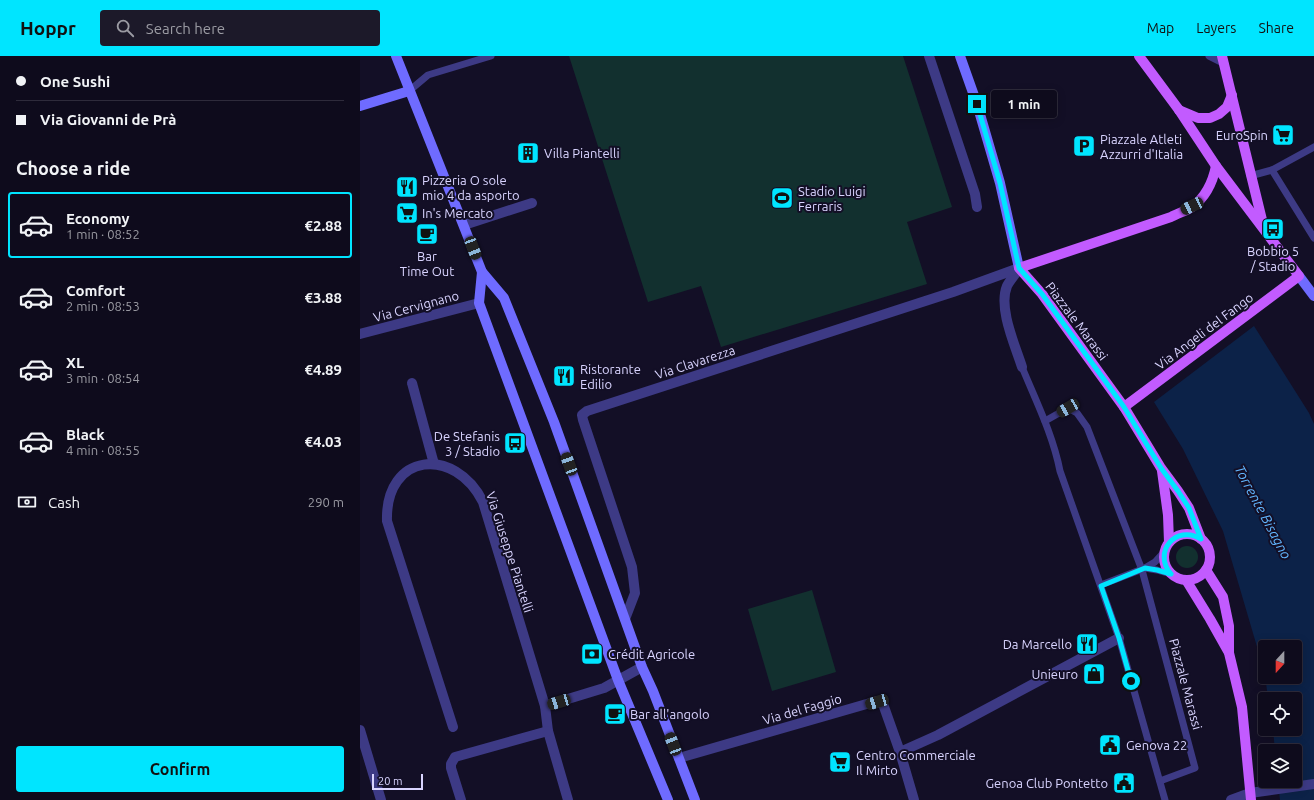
<!DOCTYPE html>
<meta charset="utf-8">
<style>
:root{--surface:#0e0b1c;--page:#1c1929;--text:#f1f3f6;--muted:#9b9ba3;--line:#2e2b3b;--accent:#00e5ff}
body{margin:0;font-family:Ubuntu,sans-serif;background:var(--page);color:var(--text);height:100vh;display:flex;flex-direction:column;font-size:15px;white-space:nowrap}
*{box-sizing:border-box;margin:0}
p{font-size:13px;color:var(--muted)}
.icon{flex:none;width:22px;height:22px;fill:none;stroke:currentColor;stroke-width:2;stroke-linecap:round;stroke-linejoin:round}
.map{position:relative;flex:1;overflow:hidden}
.panel{display:flex;flex-direction:column;background:var(--surface);width:360px}
.panel>*{flex:none}
.top-card{display:grid;align-content:center;height:88px;padding:0 16px;background:var(--surface)}
.needle{width:26px;rotate:201deg}
.controls{position:absolute;left:898px;top:584px;display:grid;gap:8px}
.controls a{display:grid;place-items:center;width:44px;height:44px;border-radius:4px;background:var(--surface);box-shadow:0 2px 10px #0003,0 0 0 1px var(--line);font-size:20px}
.scale{position:absolute;left:12px;bottom:10px;width:51px;box-sizing:border-box;padding-left:4px;border:2px solid #d9d4ff;border-top:0;font-size:11px;line-height:14px;white-space:nowrap;color:#d9d4ff;-webkit-text-stroke:3px #130f26;paint-order:stroke}
.end{position:absolute;width:18px;height:18px;margin:-9px;border:5px solid #00e5ff;background:#111;box-shadow:0 0 0 2px #111}
.from{border-radius:50%}
.bubble{position:absolute;height:28px;border-radius:4px;background:var(--surface);box-shadow:0 2px 10px #0003,0 0 0 1px var(--line);font-size:13px;font-weight:600;line-height:28px;text-align:center}
.car{position:absolute;width:12px;height:24px;margin:-12px -6px;border-radius:5px;box-shadow:0 0 3px 1px #0007;background:linear-gradient(#222 24%,#8ab4d8 0 40%,#222 0 76%,#8ab4d8 0 86%,#222 0)}
.top-card b{display:flex;align-items:center;gap:14px;height:38px;font-size:15px}
.top-card b+b{border-top:1px solid var(--line)}
.top-card i{width:10px;height:10px;background:var(--text)}
ul{padding:0;list-style:none}
li{display:flex;align-items:center;gap:12px;height:66px;margin:0 8px 6px;padding:0 8px;border:2px solid transparent;border-radius:4px}
li div{flex:1}
li b{display:block;font-size:15px}
li em{font-style:normal;font-weight:600}
li.active{border-color:var(--accent)}
li>.icon{width:36px;height:36px;stroke-width:1.5}
h2{padding:0 16px;font-size:18px;line-height:48px}
.pay{display:flex;align-items:center;gap:10px;height:44px;padding:0 16px;font-size:15px}
.pay p{margin-inline-start:auto}
.primary-button{display:flex;gap:8px;margin-top:auto;padding:8px 16px}
.primary-button a{flex:1;height:46px;border-radius:4px;background:var(--accent);color:#111;font-size:16px;font-weight:600;line-height:46px;text-align:center}
header{display:flex;align-items:center;gap:24px;box-sizing:border-box;height:56px;padding:0 20px;background:var(--accent);color:#111}
header strong{font-size:19px}
nav{display:flex;gap:22px;margin-inline-start:auto;font-size:14px}
.search{width:280px;height:36px;background:var(--page);display:flex;align-items:center;gap:10px;box-sizing:border-box;padding:0 14px;border-radius:4px;color:var(--muted);font-size:15px}
main{display:flex;flex:1;min-height:0}
.map>svg:first-child{display:block}
</style>
<header>
<strong>Hoppr</strong>
<div class="search"><svg class="icon" aria-label="search" viewBox="0 0 24 24"><circle cx="10" cy="10" r="6"/><path d="M15 15l6 6"/></svg>Search here</div>
<nav><a>Map</a><a>Layers</a><a>Share</a></nav>
</header>
<main>
<section class="panel">
<div class="top-card">
<b><i class="from"></i>One Sushi</b>
<b><i></i>Via Giovanni de Prà</b>
</div>
<h2>Choose a ride</h2>
<ul>
<li class="active"><svg class="icon" aria-label="car" viewBox="0 0 24 24"><path d="M5 17H2v-5l4-1 3-4h7l3 4 3 1v5h-3M9 17h6M6 11h13"/><circle cx="7" cy="17" r="2"/><circle cx="17" cy="17" r="2"/></svg><div><b>Economy</b><p>1 min · 08:52</p></div><em>€2.88</em></li>
<li><svg class="icon" aria-label="car" viewBox="0 0 24 24"><path d="M5 17H2v-5l4-1 3-4h7l3 4 3 1v5h-3M9 17h6M6 11h13"/><circle cx="7" cy="17" r="2"/><circle cx="17" cy="17" r="2"/></svg><div><b>Comfort</b><p>2 min · 08:53</p></div><em>€3.88</em></li>
<li><svg class="icon" aria-label="car" viewBox="0 0 24 24"><path d="M5 17H2v-5l4-1 3-4h7l3 4 3 1v5h-3M9 17h6M6 11h13"/><circle cx="7" cy="17" r="2"/><circle cx="17" cy="17" r="2"/></svg><div><b>XL</b><p>3 min · 08:54</p></div><em>€4.89</em></li>
<li><svg class="icon" aria-label="car" viewBox="0 0 24 24"><path d="M5 17H2v-5l4-1 3-4h7l3 4 3 1v5h-3M9 17h6M6 11h13"/><circle cx="7" cy="17" r="2"/><circle cx="17" cy="17" r="2"/></svg><div><b>Black</b><p>4 min · 08:55</p></div><em>€4.03</em></li>
</ul>
<div class="pay"><svg class="icon" aria-label="cash" viewBox="0 0 24 24"><path d="M3 7h18v10H3z"/><circle cx="12" cy="12" r="2"/></svg>Cash<p>290 m</p></div>
<div class="primary-button"><a>Confirm</a></div>
</section>
<div class="map">
<svg width="954" height="744" viewBox="0 0 954 744">
<rect width="100%" height="100%" fill="#130f26"/>
<g fill="#12302f">
<polygon points="209,0 543,0 592,151 547,166 567,228 361,291 341,230 288,246"/>
<circle cx="827" cy="501" r="11"/>
<polygon points="452,534 476,616 412,635 388,553"/>
</g>
<path fill="#0c2248" fill-rule="evenodd" d="M894 270 949 357 954 368V744H920L918 725H935V695H915L913 673H935V643H908L905 618 863 475 823 393 794 346ZM905 591H935V621H905Z"/>
<g fill="none" stroke-linecap="round" stroke-linejoin="round">
<g stroke="#3d3a85" stroke-width="7">
<polyline points="849,0 865,8"/>
<polyline points="49,35 68,19 131,0"/>
<polyline points="912,114 954,182"/>
<polyline points="890,120 912,114 954,91"/>
<path d="M662 311C676 345 693 379 700 415L759 582 805 744"/>
<polyline points="685,365 708,352 717,357 727,371 782,514 835,712 800,725"/>
<polyline points="785,512 797,514 811,518"/>
<polyline points="741,529 785,512 795,506 804,496"/>
</g>
<g stroke="#3d3a85" stroke-width="10">
<polyline points="569,0 615,138 617,151"/>
<polyline points="104,169 172,147"/>
<path d="M659 212C656 218 650 224 647 230 638 252 655 289 662 311"/>
<polyline points="0,278 119,247"/>
<polyline points="52,327 74,408"/>
<polyline points="265,563 275,537 272,511 223,364 222,359 227,355 593,236 659,212"/>
<polyline points="185,650 188,675 208,744"/>
<path d="M93 671 27 465C25 396 95 390 123 446L185 650 244 632 282 611"/>
<polyline points="0,674 21,744"/>
<polyline points="540,696 578,679 759,582"/>
<polyline points="319,702 517,645 523,648 540,696 554,744"/>
<polyline points="101,744 91,712 91,708 95,701 188,675"/>
<polyline points="871,744 890,737 954,728"/>
</g>
<g stroke="#6f6bff" stroke-width="10">
<polyline points="36,0 122,216 144,242 194,366 282,611 293,635 335,744"/>
<polyline points="600,0 617,48 640,127 659,212"/>
<polyline points="0,50 49,35"/>
<polyline points="122,216 119,247 258,624 308,744"/>
<polyline points="939,220 954,240"/>
</g>
<g stroke="#c25bff" stroke-width="10">
<polyline points="862,0 903,168"/>
<polyline points="819,54 838,62 850,62 859,58 867,51 872,39"/>
<polyline points="764,351 939,220 856,110 819,54 779,0"/>
<polyline points="802,415 808,459 809,486"/>
<circle cx="827" cy="501" r="23"/>
<path d="M841 483 829 452 818 435 801 412 764 351 682 238 659 212 811 161C818 157 826 155 832 151 846 141 853 125 856 110"/>
<polyline points="846,514 863,541 869,570 869,597 882,651 891,744"/>
<polyline points="826,524 850,563 868,595"/>
</g>
</g>
<g fill="none" stroke-linecap="round" stroke-linejoin="round">
<path stroke="#00e5ff" stroke-width="5" d="M617 48 640 127 659 212 682 238 764 351 801 412 818 435 829 452 841 483C816 468 792 496 811 518L797 514 785 512 741 530 759 582 771 625"/>
</g>
<defs>
<g id="supermarket-square" transform="scale(1.15)"><rect x="-9" y="-9" width="18" height="18" rx="4" fill="#00e5ff" stroke="#130f26"/><path d="M-6-5.5h2.5l.6 2H6L4.5 2H-2.5L-4.4-4H-6ZM-1.5 3.2a1.3 1.3 0 1 0 .1 0ZM3 3.2a1.3 1.3 0 1 0 .1 0Z" fill="#111"/></g>
<g id="parking-square" transform="scale(1.15)"><rect x="-9" y="-9" width="18" height="18" rx="4" fill="#00e5ff" stroke="#130f26"/><path d="M-3.5-5.5H1a3.5 3.5 0 0 1 0 7H-1V5.5H-3.5ZM-1-3.4V-.6H.8a1.4 1.4 0 0 0 0-2.8Z" fill="#111"/></g>
<g id="building-square" transform="scale(1.15)"><rect x="-9" y="-9" width="18" height="18" rx="4" fill="#00e5ff" stroke="#130f26"/><path d="M-4-6H4V6H1V3H-1V6H-4ZM-2.5-4.3h1.7v1.8h-1.7ZM.8-4.3h1.7v1.8H.8ZM-2.5-1h1.7V.8h-1.7ZM.8-1h1.7V.8H.8Z" fill="#111"/></g>
<g id="restaurant-square" transform="scale(1.15)"><rect x="-9" y="-9" width="18" height="18" rx="4" fill="#00e5ff" stroke="#130f26"/><path d="M-5-6h1v4h1v-4h1v4h1v-4h1v5L-1.5 .5V6h-2V.5L-5-1ZM5-6V6H3V1.5H1.5Q1.5-4 5-6Z" fill="#111"/></g>
<g id="stadium-square" transform="scale(1.15)"><rect x="-9" y="-9" width="18" height="18" rx="4" fill="#00e5ff" stroke="#130f26"/><path d="M0-5a6.5 5 0 1 0 0 10a6.5 5 0 1 0 0-10ZM-3.5-1.8h7v3.6h-7Z" fill="#111"/></g>
<g id="bus-square" transform="scale(1.15)"><rect x="-9" y="-9" width="18" height="18" rx="4" fill="#00e5ff" stroke="#130f26"/><path d="M-5-6H5V4H4V6H2V4H-2V6H-4V4H-5ZM-3.5-4V0h7V-4ZM-3.5 1.2v1.5H-2V1.2ZM2 1.2v1.5H3.5V1.2Z" fill="#111"/></g>
<g id="cafe-square" transform="scale(1.15)"><rect x="-9" y="-9" width="18" height="18" rx="4" fill="#00e5ff" stroke="#130f26"/><path d="M-5.5-4.5H6V0H3Q3 3.5 0 3.5H-2.5Q-5.5 3.5-5.5 0ZM3-3.2v2h1.7v-2ZM-6 4.5H4V6H-6Z" fill="#111"/></g>
<g id="bank-square" transform="scale(1.15)"><rect x="-9" y="-9" width="18" height="18" rx="4" fill="#00e5ff" stroke="#130f26"/><path d="M-6-4H6V4H-6ZM0-2.3a2.3 2.3 0 1 0 0 4.6a2.3 2.3 0 1 0 0-4.6Z" fill="#111"/></g>
<g id="shop-square" transform="scale(1.15)"><rect x="-9" y="-9" width="18" height="18" rx="4" fill="#00e5ff" stroke="#130f26"/><path d="M-5-2.5h2.3a2.7 3.5 0 0 1 5.4 0H5L5.5 6h-11ZM-1.5-2.5h3a1.5 2.3 0 0 0-3 0Z" fill="#111"/></g>
<g id="civic-square" transform="scale(1.15)"><rect x="-9" y="-9" width="18" height="18" rx="4" fill="#00e5ff" stroke="#130f26"/><path d="M-.6-6.5H3V-4.5H.6V-3L4-1V1h2V6H-6V1h2V-1L-.6-3ZM-1.2 2.5V6h2.4V2.5Z" fill="#111"/></g>
</defs>
<g fill-rule="evenodd">
<use href="#supermarket-square" x="923" y="79"/>
<use href="#parking-square" x="724" y="90"/>
<use href="#building-square" x="168" y="97"/>
<use href="#restaurant-square" x="47" y="131"/>
<use href="#stadium-square" x="422" y="142"/>
<use href="#supermarket-square" x="47" y="157"/>
<use href="#bus-square" x="913" y="173"/>
<use href="#cafe-square" x="67" y="178"/>
<use href="#restaurant-square" x="204" y="320"/>
<use href="#bus-square" x="155" y="387"/>
<use href="#restaurant-square" x="727" y="588"/>
<use href="#bank-square" x="232" y="598"/>
<use href="#shop-square" x="734" y="618"/>
<use href="#cafe-square" x="255" y="658"/>
<use href="#civic-square" x="750" y="689"/>
<use href="#supermarket-square" x="480" y="706"/>
<use href="#civic-square" x="764" y="727"/>
</g>
<g text-anchor="middle" dominant-baseline="central" stroke-width="4" stroke-linejoin="round" paint-order="stroke">
<g font-size="13" fill="#d9d4ff" stroke="#130f26" text-anchor="start">
<text x="908" y="79" text-anchor="end">EuroSpin</text>
<text x="740" y="83">Piazzale Atleti<tspan x="740" dy="15">Azzurri d'Italia</tspan></text>
<text x="184" y="97">Villa Piantelli</text>
<text x="62" y="124">Pizzeria O sole<tspan x="62" dy="15">mio 4 da asporto</tspan></text>
<text x="438" y="135">Stadio Luigi<tspan x="438" dy="15">Ferraris</tspan></text>
<text x="62" y="157">In's Mercato</text>
<text x="913" y="195" text-anchor="middle">Bobbio 5<tspan x="913" dy="15">/ Stadio</tspan></text>
<text x="67" y="200" text-anchor="middle">Bar<tspan x="67" dy="15">Time Out</tspan></text>
<text x="220" y="313">Ristorante<tspan x="220" dy="15">Edilio</tspan></text>
<text x="140" y="380" text-anchor="end">De Stefanis<tspan x="140" dy="15">3 / Stadio</tspan></text>
<text x="712" y="588" text-anchor="end">Da Marcello</text>
<text x="248" y="598">Crédit Agricole</text>
<text x="718" y="618" text-anchor="end">Unieuro</text>
<text x="270" y="658">Bar all'angolo</text>
<text x="766" y="689">Genova 22</text>
<text x="496" y="699">Centro Commerciale<tspan x="496" dy="15">Il Mirto</tspan></text>
<text x="748" y="727" text-anchor="end">Genoa Club Pontetto</text>
</g>
<g font-size="13" fill="#d9d4ff" stroke="#130f26">
<text transform="translate(56 250) rotate(-15)">Via Cervignano</text>
<text transform="translate(717 265) rotate(53)">Piazzale Marassi</text>
<text transform="translate(844 275) rotate(-37)">Via Angeli del Fango</text>
<text transform="translate(335 306) rotate(-18)">Via Clavarezza</text>
<text transform="translate(150 496) rotate(72)">Via Giuseppe Piantelli</text>
<text transform="translate(826 628) rotate(75)">Piazzale Marassi</text>
<text transform="translate(442 653) rotate(-16)">Via del Faggio</text>
</g>
<g font-size="14" font-style="italic" fill="#62b6ff" stroke="#130f26">
<text transform="translate(903 456) rotate(62)">Torrente Bisagno</text>
</g>
</g>
</svg>
<div class="controls">
<a><svg class="needle" viewBox="-14 -14 28 28"><path d="M0-13l5 13h-10z" fill="#e53935"/><path d="M0 13l5-13h-10z" fill="#9b9ba3"/></svg></a>
<a><svg class="icon" aria-label="locate" viewBox="0 0 24 24"><circle cx="12" cy="12" r="6"/><path d="M12 2v4M12 18v4M2 12h4M18 12h4"/></svg></a>
<a><svg class="icon" aria-label="layers" viewBox="0 0 24 24"><path d="M12 4l9 5-9 5-9-5zM3 14l9 5 9-5"/></svg></a>
</div>
<div class="scale">20 m</div>
<i class="end from" style="left:771px;top:625px"></i>
<i class="end" style="left:617px;top:48px"></i>
<div class="bubble" style="left:631px;top:34px;width:66px">1 min</div>
<i class="car" style="left:832px;top:150px;rotate:245deg"></i>
<i class="car" style="left:113px;top:192px;rotate:159deg"></i>
<i class="car" style="left:708px;top:352px;rotate:240deg"></i>
<i class="car" style="left:209px;top:408px;rotate:340deg"></i>
<i class="car" style="left:199px;top:646px;rotate:253deg"></i>
<i class="car" style="left:517px;top:646px;rotate:254deg"></i>
<i class="car" style="left:313px;top:688px;rotate:339deg"></i>
</div>
</main>
